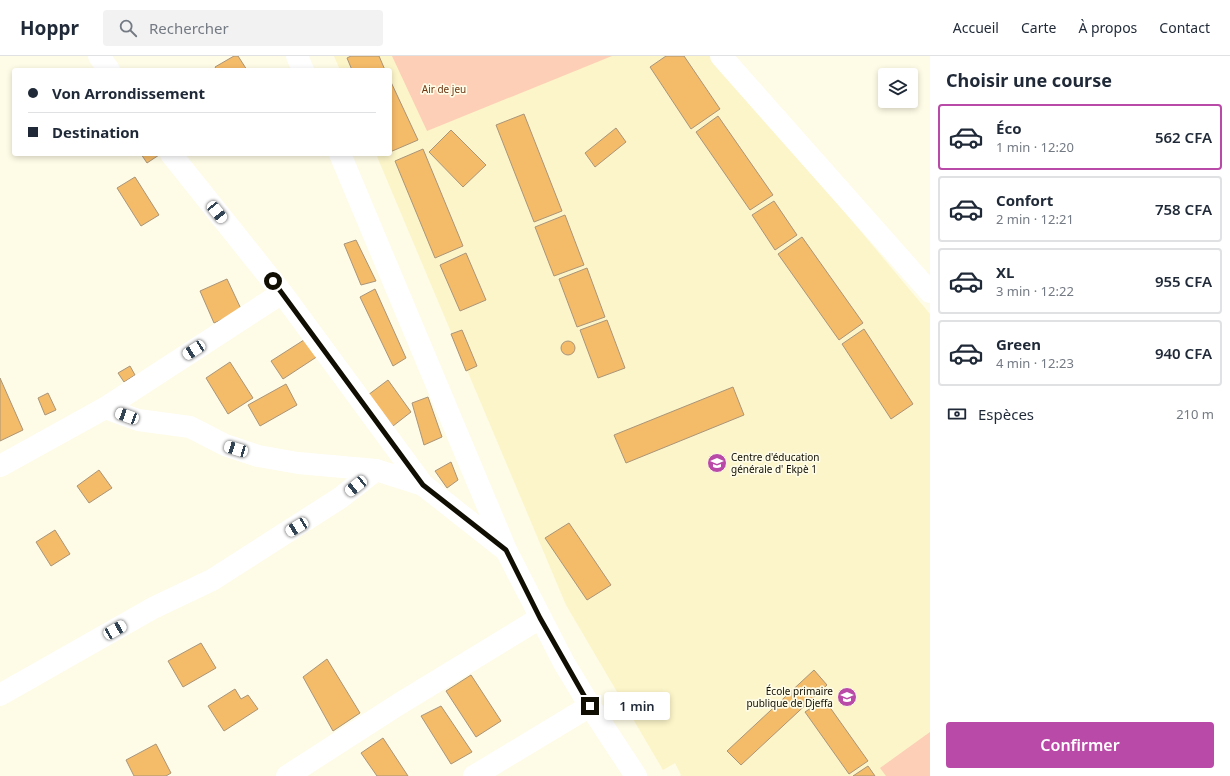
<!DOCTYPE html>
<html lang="fr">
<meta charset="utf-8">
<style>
:root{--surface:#fff;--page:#f2f2f3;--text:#1f2937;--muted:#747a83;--line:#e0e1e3;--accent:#ba4aa7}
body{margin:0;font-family:"Noto Sans",sans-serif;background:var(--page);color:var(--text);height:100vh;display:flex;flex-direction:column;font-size:15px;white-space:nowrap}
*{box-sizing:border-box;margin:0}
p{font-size:13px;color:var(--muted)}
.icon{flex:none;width:22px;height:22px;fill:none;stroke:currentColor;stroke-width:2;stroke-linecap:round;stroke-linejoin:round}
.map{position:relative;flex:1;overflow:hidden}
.side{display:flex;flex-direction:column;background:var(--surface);width:300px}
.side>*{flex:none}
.top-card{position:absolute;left:12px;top:12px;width:380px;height:88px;border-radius:4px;box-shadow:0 2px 6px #0003;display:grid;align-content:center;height:88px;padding:0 16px;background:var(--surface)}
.tools{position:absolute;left:878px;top:12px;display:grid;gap:8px}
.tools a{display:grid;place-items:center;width:40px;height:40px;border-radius:4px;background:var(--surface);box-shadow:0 2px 6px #0003;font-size:20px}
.end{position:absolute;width:18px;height:18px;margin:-9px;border:5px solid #100e03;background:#fff;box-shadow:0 0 0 2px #fff}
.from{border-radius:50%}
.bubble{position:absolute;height:28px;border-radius:4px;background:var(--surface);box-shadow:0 2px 6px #0003;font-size:13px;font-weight:600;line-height:28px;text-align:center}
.car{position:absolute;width:12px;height:24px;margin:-12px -6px;border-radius:5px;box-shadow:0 0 3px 1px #0007;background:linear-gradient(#fff 24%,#345 0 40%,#fff 0 76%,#345 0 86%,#fff 0)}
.top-card b{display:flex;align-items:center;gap:14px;height:38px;font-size:15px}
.top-card b+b{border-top:1px solid var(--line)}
.top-card i{width:10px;height:10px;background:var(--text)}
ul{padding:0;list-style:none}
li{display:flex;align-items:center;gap:12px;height:66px;margin:0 8px 6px;padding:0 8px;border:2px solid var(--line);border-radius:4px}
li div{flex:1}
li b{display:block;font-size:15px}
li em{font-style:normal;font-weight:600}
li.active{border-color:var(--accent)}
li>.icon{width:36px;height:36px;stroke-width:1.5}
h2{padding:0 16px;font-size:18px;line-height:48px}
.pay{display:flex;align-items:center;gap:10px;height:44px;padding:0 16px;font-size:15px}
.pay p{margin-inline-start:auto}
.cta{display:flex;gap:8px;margin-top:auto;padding:8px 16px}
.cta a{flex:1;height:46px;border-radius:4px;background:var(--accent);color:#fff;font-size:16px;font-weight:600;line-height:46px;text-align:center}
header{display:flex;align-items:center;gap:24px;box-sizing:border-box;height:56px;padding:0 20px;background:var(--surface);border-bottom:1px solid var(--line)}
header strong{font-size:19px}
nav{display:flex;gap:22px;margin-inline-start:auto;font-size:14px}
.search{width:280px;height:36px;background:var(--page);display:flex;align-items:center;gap:10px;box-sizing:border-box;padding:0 14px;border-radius:4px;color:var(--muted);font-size:15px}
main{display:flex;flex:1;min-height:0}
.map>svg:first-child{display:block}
</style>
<header>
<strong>Hoppr</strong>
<div class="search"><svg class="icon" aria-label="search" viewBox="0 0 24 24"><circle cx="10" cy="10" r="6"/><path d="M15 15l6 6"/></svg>Rechercher</div>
<nav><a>Accueil</a><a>Carte</a><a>À propos</a><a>Contact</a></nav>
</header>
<main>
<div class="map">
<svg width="930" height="720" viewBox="0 0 930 720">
<rect width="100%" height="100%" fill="#fefbe6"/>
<polygon fill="#fcf5c9" points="334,0 714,0 930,258 930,720 680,720 681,719 675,707 663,714 566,549 376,98 390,98 390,14 340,14"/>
<g fill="#fdcfb6">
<polygon points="392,0 612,0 427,75"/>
<polygon points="930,676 930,720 886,720 880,712"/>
</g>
<g fill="#f4bb69" stroke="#aa9579">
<polygon points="234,0 238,0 247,14 217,14 215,11"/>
<polygon points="351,0 379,0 385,14 352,14 347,2"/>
<polygon points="666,0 684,0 720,53 691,73 650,11"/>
<polygon points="390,24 418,84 390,96"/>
<polygon points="524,58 562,155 534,166 496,69"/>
<polygon points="718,60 773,139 750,154 696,76"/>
<polygon points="616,72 626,86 595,111 585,97"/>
<polygon points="451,74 486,109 463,131 429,96"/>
<polygon points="423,93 463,190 435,202 395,105"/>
<polygon points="141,98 158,98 159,99 147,107"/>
<polygon points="135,121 159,159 141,170 117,132"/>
<polygon points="774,145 797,179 775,194 752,159"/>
<polygon points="565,159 584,209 554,220 535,171"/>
<polygon points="802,181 863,267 839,284 778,198"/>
<polygon points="356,184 376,225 361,229 344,188"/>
<polygon points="466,197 486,244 460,255 440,209"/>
<polygon points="587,212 605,261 577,271 559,223"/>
<polygon points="227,223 242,255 214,267 200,235"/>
<polygon points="375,233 406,302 393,310 360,241"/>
<polygon points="607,264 625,312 598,322 580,274"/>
<polygon points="864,273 913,348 891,363 842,288"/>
<polygon points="462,274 477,310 466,315 451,278"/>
<polygon points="307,282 318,300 283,323 271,305"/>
<circle cx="568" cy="292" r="7"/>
<polygon points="230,306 253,342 228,358 206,322"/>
<polygon points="130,310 135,319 124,326 118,317"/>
<polygon points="0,322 23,374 0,385"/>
<polygon points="388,324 411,356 393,370 368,339"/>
<polygon points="286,328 297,349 260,370 248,349"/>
<polygon points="733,331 744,359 626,407 614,379"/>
<polygon points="48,337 56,354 45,359 38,342"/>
<polygon points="428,341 442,381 424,389 412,347"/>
<polygon points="451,406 458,424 447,432 435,415"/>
<polygon points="99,414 112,432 89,447 77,430"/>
<polygon points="569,467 611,529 587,544 545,482"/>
<polygon points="55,474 70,498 51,510 36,486"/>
<polygon points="201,587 216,612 183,631 168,605"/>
<polygon points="327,603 360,657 333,675 303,621"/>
<polygon points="814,614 827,629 741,709 727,695"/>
<polygon points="471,619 501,665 476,681 446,635"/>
<polygon points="235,633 241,643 248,639 258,653 224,675 208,650"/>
<polygon points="824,643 868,705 849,718 805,656"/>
<polygon points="441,650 472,696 451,708 421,660"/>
<polygon points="383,682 408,720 377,720 361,697"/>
<polygon points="156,688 171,717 166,720 134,720 126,704"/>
<polygon points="868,710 875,720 853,720"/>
</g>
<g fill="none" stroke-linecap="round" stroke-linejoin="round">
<g stroke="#fff" stroke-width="22">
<polyline points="99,0 109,14"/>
<polyline points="297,0 303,14"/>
<polyline points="721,0 930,236"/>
<polyline points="171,98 282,237 423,429 503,492"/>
<polyline points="340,98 506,494 564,607 590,650 636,720"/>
<polyline points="105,352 138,364 190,371 225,389 258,400 298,407 376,414 423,429"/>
<polyline points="0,410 105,352 282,237"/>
<polyline points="0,639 153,552 212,524 340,442 376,414"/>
<polyline points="287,720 399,648 540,562"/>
<polyline points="474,720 590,650"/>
</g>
</g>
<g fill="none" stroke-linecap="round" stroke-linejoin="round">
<polyline stroke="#100e03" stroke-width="5" points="273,225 423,429 506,494 540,562 590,650"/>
</g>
<defs>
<g id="university-disc" transform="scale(1)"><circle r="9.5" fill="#ba4aa7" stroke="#fefbe6"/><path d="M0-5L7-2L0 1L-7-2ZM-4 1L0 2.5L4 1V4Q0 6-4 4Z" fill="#fff"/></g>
<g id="school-disc" transform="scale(1)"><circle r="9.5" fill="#ba4aa7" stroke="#fefbe6"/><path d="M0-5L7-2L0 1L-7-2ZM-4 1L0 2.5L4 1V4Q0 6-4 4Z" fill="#fff"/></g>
</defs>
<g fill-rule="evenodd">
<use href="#university-disc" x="717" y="407"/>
<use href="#school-disc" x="847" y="641"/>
</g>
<g text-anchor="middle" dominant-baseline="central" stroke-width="3.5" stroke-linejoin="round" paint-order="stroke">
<g font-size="10" fill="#6b3512" stroke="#fefbe6">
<text x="444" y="33">Air de jeu</text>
</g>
<g font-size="10" fill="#100e03" stroke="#fefbe6" text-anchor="start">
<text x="731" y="401">Centre d'éducation<tspan x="731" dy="12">générale d' Ekpè 1</tspan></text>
<text x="833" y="635" text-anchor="end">École primaire<tspan x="833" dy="12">publique de Djeffa</tspan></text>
</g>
</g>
</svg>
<div class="tools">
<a><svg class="icon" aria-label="layers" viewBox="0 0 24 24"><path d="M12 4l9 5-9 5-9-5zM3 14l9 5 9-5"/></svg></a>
</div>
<i class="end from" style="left:273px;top:225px"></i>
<i class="end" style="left:590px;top:650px"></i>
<div class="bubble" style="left:604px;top:636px;width:66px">1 min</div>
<i class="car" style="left:217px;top:156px;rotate:141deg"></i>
<i class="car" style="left:194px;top:294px;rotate:237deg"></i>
<i class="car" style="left:127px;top:360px;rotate:290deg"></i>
<i class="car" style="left:236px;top:393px;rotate:287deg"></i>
<i class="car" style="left:356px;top:430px;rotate:231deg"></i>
<i class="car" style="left:297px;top:471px;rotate:239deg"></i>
<i class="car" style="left:115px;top:574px;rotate:60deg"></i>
<div class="top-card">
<b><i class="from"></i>Von Arrondissement</b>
<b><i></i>Destination</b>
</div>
</div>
<section class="side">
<h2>Choisir une course</h2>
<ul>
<li class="active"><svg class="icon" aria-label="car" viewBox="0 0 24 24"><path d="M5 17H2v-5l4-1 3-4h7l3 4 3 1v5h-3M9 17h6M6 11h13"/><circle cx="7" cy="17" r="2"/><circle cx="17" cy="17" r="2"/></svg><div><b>Éco</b><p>1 min · 12:20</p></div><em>562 CFA</em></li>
<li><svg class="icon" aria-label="car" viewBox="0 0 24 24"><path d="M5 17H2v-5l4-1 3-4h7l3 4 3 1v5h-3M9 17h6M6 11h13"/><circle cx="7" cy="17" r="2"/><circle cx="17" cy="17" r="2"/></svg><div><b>Confort</b><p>2 min · 12:21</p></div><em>758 CFA</em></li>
<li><svg class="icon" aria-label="car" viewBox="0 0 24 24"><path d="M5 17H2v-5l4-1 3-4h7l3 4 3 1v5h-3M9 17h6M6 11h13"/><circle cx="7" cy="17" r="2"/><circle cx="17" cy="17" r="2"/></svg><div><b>XL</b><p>3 min · 12:22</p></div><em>955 CFA</em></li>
<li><svg class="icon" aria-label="car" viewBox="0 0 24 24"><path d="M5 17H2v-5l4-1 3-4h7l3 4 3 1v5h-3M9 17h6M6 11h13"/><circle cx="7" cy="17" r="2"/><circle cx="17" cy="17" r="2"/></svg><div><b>Green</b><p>4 min · 12:23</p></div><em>940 CFA</em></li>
</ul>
<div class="pay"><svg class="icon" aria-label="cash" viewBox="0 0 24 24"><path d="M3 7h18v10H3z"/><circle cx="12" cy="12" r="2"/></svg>Espèces<p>210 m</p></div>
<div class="cta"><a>Confirmer</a></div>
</section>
</main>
